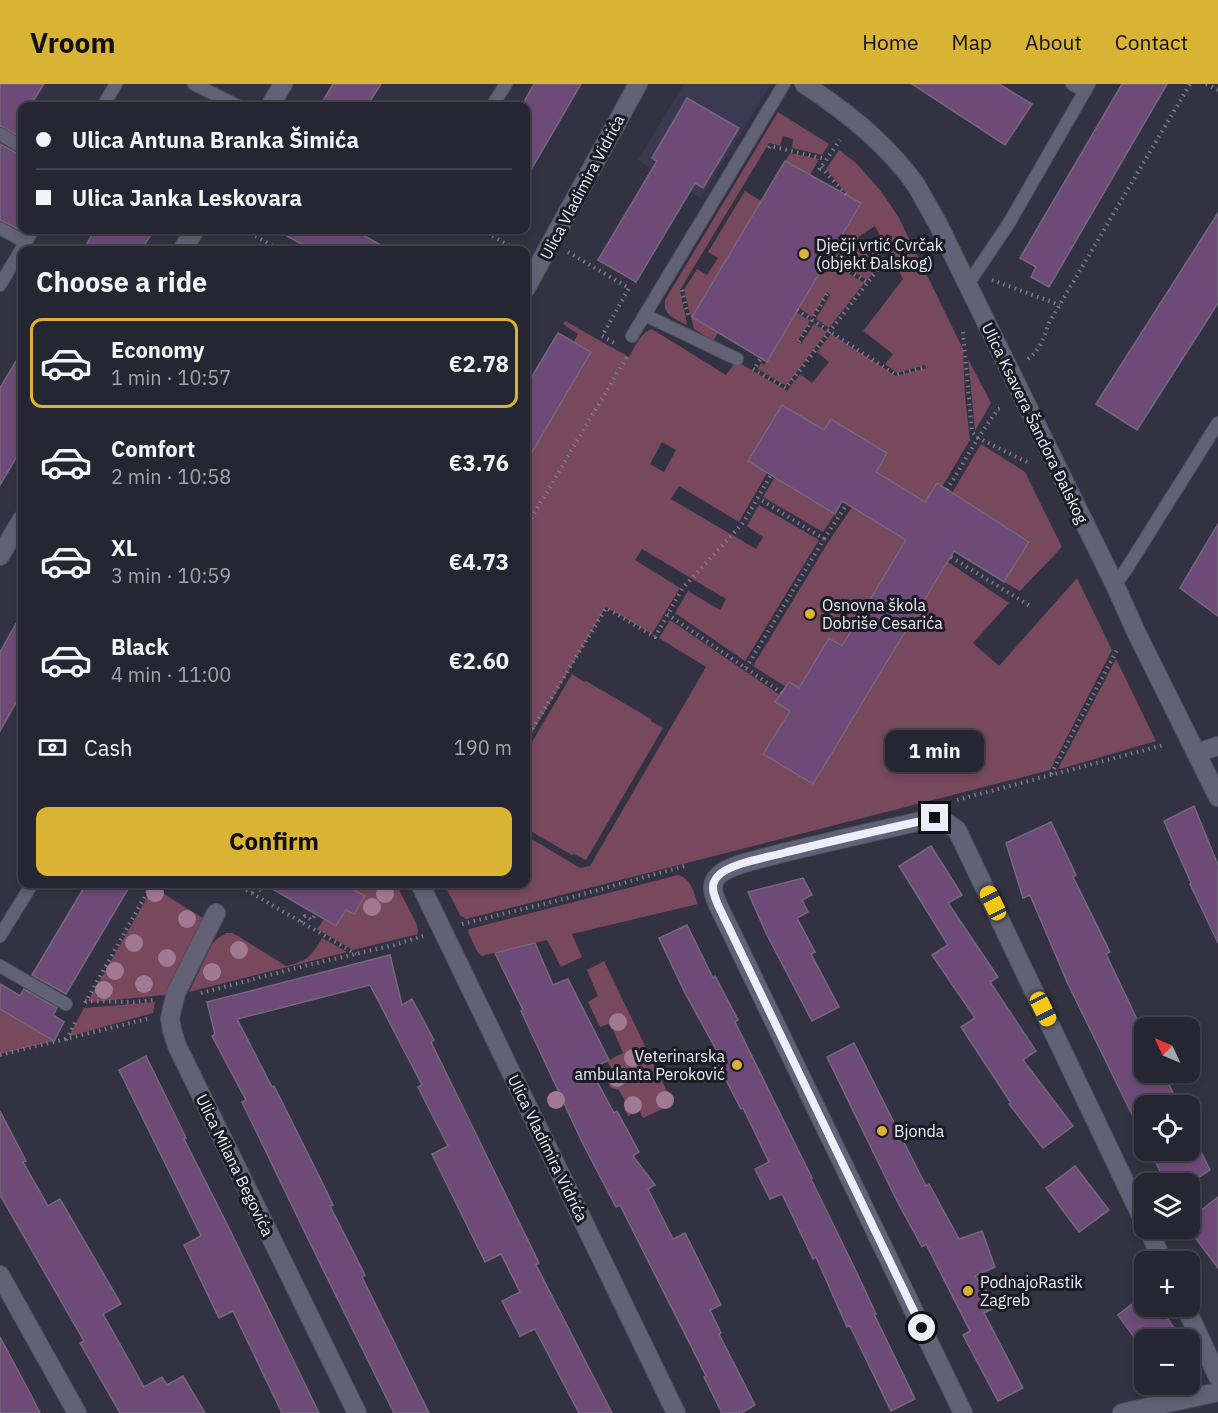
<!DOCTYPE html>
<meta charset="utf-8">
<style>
:root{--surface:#262632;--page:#2e2e3a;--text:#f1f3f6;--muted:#a4a5ac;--line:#42434d;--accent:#d9b334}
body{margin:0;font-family:"IBM Plex Sans",sans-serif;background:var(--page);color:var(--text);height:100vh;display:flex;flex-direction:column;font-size:22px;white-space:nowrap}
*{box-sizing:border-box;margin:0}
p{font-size:20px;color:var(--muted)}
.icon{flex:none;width:33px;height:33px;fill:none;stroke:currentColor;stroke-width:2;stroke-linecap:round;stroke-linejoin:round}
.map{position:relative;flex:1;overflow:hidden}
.panel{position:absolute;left:18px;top:162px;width:512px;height:642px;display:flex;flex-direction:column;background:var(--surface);border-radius:12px;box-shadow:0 3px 9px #0003,0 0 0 2px var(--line)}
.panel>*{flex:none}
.top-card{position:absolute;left:18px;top:18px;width:512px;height:132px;border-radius:12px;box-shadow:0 3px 9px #0003,0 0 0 2px var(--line);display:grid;align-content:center;height:132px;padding:0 18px;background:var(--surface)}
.needle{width:39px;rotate:314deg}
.fabs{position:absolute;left:1134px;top:933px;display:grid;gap:12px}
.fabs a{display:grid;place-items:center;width:66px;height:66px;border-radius:12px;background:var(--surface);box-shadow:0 3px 9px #0003,0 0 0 2px var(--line);font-size:30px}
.end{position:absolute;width:27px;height:27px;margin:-14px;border:8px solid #eeeefa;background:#111;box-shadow:0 0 0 3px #111}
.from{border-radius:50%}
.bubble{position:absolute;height:42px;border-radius:12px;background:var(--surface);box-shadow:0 3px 9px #0003,0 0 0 2px var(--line);font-size:20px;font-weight:700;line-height:42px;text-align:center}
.car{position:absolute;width:18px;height:36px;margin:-18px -9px;border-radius:8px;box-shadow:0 0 4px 2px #0007;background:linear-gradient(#f5c518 24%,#345 0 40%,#f5c518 0 76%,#345 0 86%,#f5c518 0)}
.top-card b{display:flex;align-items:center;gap:21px;height:57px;font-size:22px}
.top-card b+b{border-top:2px solid var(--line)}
.top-card i{width:15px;height:15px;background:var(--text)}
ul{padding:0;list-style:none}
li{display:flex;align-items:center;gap:18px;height:90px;margin:0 12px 9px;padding:0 6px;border:3px solid transparent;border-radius:12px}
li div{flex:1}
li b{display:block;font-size:22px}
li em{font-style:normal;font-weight:700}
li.current{border-color:var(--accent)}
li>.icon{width:54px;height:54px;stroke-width:1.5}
h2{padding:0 18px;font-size:27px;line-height:72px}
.pay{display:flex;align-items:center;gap:15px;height:66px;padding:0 18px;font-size:22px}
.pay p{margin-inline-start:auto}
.action{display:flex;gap:12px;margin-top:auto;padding:12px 18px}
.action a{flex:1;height:69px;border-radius:12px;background:var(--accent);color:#111;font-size:24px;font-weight:700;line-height:69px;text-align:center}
header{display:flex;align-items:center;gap:36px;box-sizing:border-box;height:84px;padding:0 30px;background:var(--accent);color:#111}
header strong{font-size:28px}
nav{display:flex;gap:33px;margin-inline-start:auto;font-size:21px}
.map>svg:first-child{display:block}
</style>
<header>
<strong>Vroom</strong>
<nav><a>Home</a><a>Map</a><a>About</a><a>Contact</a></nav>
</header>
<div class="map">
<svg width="1218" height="1329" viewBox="0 0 1218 1329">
<rect width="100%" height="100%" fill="#323243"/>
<polygon fill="#3a3951" points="684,0 771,0 701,114 638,76"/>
<g fill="#78485d" fill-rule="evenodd">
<path d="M778 28 829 60 822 71 792 64 793 55 783 52 780 62 769 59 680 206 687 240 686 241C673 233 663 232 665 216Z"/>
<path d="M839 66 856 79 880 106 898 132 963 265 965 312 970 356 942 403 936 400 925 418 876 388 887 369 831 335 824 346 782 321 748 377 767 389 739 438 679 402 671 415 756 465 763 453 747 442 759 421 819 456 745 577 675 529 688 507 720 526 726 515 642 465 635 476 680 504 652 550 606 523 525 661V380L591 269 574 258 578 250 563 240 565 237 629 273C635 263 641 248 652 245L726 291 736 277 787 307 800 290 812 299 829 278 817 268 831 250 896 292 926 284 925 281 897 289 885 280 893 270 863 247 903 195 875 142 858 153 860 157 849 166 852 169 862 162 870 175 873 173 868 165 871 163 880 180 867 196 830 172 861 120 849 113 826 85ZM662 358 676 366 664 388 650 380Z"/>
<polygon points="790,69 819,75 810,91 785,77"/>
<polygon points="745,107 761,117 692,233 718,249 713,257 694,245 684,206 697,185 707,191 718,174 708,168"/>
<polygon points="827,176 864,199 829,244 816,235 830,211 827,208 812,233 799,224"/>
<polygon points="796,228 810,237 797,258 801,260 814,240 827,248 786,302 758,285 761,279 764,281"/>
<polygon points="968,275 991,319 975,347"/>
<polygon points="981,360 1025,388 1062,463 1020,507 1004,498 1029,457 952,409"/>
<polygon points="775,393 835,430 823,448 763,413"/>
<polygon points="852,423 906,456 842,562 799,604 789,598 786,603 753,582 827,460"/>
<polygon points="948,478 1009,519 973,559 999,582 1077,494 1112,566 1050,686 542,816 466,835 460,831 444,800 525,800 525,751 580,784 590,782 706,583 659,554 670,536 780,611 776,619 790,627 764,670 813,700"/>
<polygon points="1116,575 1156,657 1060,685 1058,685"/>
<polygon points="572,590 584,598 586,597 651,635 651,637 663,644 586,776 574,770 572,771 525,744 525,670"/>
<path d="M678 791C691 794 694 809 698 820L572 850 582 873 561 883 547 856 482 872 478 869 468 848 469 845Z"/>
<polygon points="155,800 161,800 158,806 204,835 165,911 92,918 88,917"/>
<polygon points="343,800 396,800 417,841 418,850 353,866 317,845 324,835 346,826 354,830 364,813"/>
<path d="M226 849H232L238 852 286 882C307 877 311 873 322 854L347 868 189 908 212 860 218 854Z"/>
<polygon points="604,877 673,1020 643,1034 639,1026 628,1032 624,1025 628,1023 619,1006 611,1004 604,990 612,986 607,977 623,969 611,941 608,940 600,943 588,918 598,912 587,886"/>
<polygon points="155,918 153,929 71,952 70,950 84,924"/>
<polygon points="0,925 54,957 0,970"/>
</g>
<g fill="#6e4a78" stroke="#76687a" stroke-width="1.5">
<polygon points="0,0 44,0 30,22 22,22 22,54 0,42"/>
<polygon points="333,0 381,0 367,22 320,22"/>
<polygon points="534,0 581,0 525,96 525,16"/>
<polygon points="912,0 999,0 1032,20 1005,61"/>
<polygon points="1122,0 1167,0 1049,203 1031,193 1036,183 1020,174"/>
<polygon points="687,14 739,44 703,104 695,99 636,198 598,176 657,77 652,74"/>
<polygon points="0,60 18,70 22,71 22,142 20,146 0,136"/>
<polygon points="785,77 861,119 767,278 692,233"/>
<polygon points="1218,129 1218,219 1137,346 1096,320"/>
<polygon points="95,146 154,146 141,166 83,166"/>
<polygon points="276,146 354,146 390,166 312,166"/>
<polygon points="558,249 591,268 525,380 525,304"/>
<polygon points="22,267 22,364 0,401 0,304"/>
<polygon points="782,321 824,346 831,335 887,369 876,388 925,418 937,399 1029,458 1004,498 954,467 813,700 763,670 790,627 775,618 789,598 799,604 829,554 842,562 906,456 842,417 835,430 748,377"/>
<polygon points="1218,440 1218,532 1180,504"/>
<polygon points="22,529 22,608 0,647 0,568"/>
<polygon points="1194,722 1218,781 1218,859 1190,800 1191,799 1164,737"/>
<polygon points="1051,738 1076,791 1073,793 1110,868 1106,870 1144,950 1144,988 1163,988 1179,1022 1144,1022 1144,1055 1068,900 1030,811 1023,814 1006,759"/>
<polygon points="931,762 962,811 948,819 998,893 990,898 1036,967 1023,976 1073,1042 1043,1064 1009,1020 1011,1019 961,943 975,934 932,871 948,861 899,782"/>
<polygon points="803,794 812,811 802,816 808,828 797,834 815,868 811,870 839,923 812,937 766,849 748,808"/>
<polygon points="86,800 131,800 66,910 32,891"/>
<polygon points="264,800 343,800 365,812 354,830 346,826 336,842"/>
<polygon points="687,841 713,894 715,892 738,936 735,938 812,1094 811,1095 855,1185 876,1230 874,1230 915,1315 891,1327 850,1242 847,1243 816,1173 813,1175 782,1110 770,1115 755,1085 769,1078 743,1024 741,1025 713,971 718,969 685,909 659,854"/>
<polygon points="535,859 553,901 568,895 609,976 597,982 598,985 592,988 614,1029 617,1027 639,1068 633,1072 655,1101 648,1105 673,1155 685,1149 721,1221 710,1226 721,1249 719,1250 755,1321 741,1329 722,1329 704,1293 706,1292 620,1121 616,1123 582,1058 550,989 521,927 523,926 495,869"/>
<polygon points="390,871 402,921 412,915 434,956 431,958 539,1179 536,1181 612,1329 579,1329 535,1245 520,1252 502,1217 520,1208 501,1170 485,1178 432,1070 448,1062 418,1003 422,1001 370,901 237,935 272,1003 274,1002 321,1096 333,1121 330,1122 365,1191 362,1193 429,1329 394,1329 311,1161 242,1018 246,1016 212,952 215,950 207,918"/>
<polygon points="0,900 20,912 24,905 57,924 53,931 64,938 54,957 0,925"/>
<polygon points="854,959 926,1102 929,1100 959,1155 982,1147 995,1183 975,1192 998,1222 984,1229 1023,1304 998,1317 963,1251 970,1247 926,1160 922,1163 897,1117 827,973"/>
<polygon points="146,972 186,1054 184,1055 227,1140 319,1329 282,1329 233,1227 219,1234 184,1161 201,1152 119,986"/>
<polygon points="0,1027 26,1077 23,1078 48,1122 60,1115 121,1220 103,1230 144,1303 162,1293 167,1301 183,1292 205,1329 120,1329 80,1259 84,1257 0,1111"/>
<polygon points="1150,1066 1200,1066 1210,1086 1188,1100 1166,1100"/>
<polygon points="1075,1082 1109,1126 1079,1148 1046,1104"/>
<polygon points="1218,1113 1218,1184 1188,1144 1190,1144 1190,1135"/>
<polygon points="1144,1211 1144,1222 1158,1222 1183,1256 1136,1256 1118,1231"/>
<polygon points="0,1253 32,1313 40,1329 0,1329"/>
</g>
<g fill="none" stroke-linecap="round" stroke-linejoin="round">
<g stroke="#515060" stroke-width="14">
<g id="lane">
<polyline points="194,0 238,22"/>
<polyline points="1072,0 1085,7"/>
<polyline points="103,22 116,0"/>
<polyline points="492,22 506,0"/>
<polyline points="0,50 22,63"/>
<polyline points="0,144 25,158"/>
<polyline points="968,200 1009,139 1089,0"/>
<polyline points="0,201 33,146"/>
<polyline points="645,231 737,275"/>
<polyline points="632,252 784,0"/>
<polyline points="1115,501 1127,484 1218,339"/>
<polyline points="0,852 32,800"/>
<polyline points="0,882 66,920"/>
</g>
</g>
<g stroke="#515060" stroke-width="20">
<g id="street">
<path d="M804 0C846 27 887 60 916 101 923 113 930 126 937 138L1115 501 1137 550 1218 713"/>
<polyline points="270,22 283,0"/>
<polyline points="182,166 195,146"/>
<polyline points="525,206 638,0"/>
<polyline points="0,472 22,435"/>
<polyline points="1196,669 1218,662"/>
<polyline points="420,800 676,1329"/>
<polyline points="216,829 176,909 172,925 170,935 172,946 177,962 357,1329"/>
<polyline points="1148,1144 1163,1178"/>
<polyline points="0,1191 77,1329"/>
<polyline points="1185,1222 1218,1293"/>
<path d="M963 1329 718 821C714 811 709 801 718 792 729 780 766 774 782 769 833 757 884 745 935 734L944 737 957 746 1144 1138"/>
</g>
</g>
<g stroke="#515060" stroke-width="20">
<polyline id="secondary" points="1122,1329 1218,1308"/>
</g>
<g stroke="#7b7b8a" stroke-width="4" stroke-dasharray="1.5 4.5" stroke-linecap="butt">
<polyline points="1206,0 1218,6"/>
<polyline points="769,64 770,62 826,75"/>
<polyline points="821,83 846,111"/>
<polyline points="819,86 840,56"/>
<polyline points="245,146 280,166"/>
<polyline points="482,146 517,166"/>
<polyline points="568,168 629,204 602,252 614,259"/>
<polyline points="829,174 868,199"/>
<polyline points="992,196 1060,221"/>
<polyline points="682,206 688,231"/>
<polyline points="797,226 896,291 925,283"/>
<polyline points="963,248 972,348 978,354 1029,379"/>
<polyline points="799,258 827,210"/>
<path d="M1028 275C1040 266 1044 253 1049 239L1190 0"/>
<polyline points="756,282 761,274"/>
<polyline points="753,285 786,304 882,180 872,162"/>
<polyline points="947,406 978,354 998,325 1001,324"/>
<polyline points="525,445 626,274 627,269"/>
<polyline points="824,455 847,420"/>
<polyline points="951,473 1030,522"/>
<polyline points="667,530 782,609"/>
<polyline points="746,584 824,455 758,414"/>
<polyline points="525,650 528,652 606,524 655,553 682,505 743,439 771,391"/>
<polyline points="1051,690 1118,564"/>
<polyline points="957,716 1164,661"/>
<polyline points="236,800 356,870"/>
<polyline points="252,809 256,803 262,807 266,801"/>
<polyline points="301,838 305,832 312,836 316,830"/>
<polyline points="462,840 580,811 688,781"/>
<polyline points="201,909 304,882 394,861 423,852"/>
<polyline points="85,917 134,918 153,916"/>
<polyline points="85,919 152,800"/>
<polyline points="66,956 76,937"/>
<polyline points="0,971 151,934"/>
</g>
<use href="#lane" stroke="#626175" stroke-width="12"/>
<use href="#street" stroke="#626175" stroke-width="18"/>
<use href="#secondary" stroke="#626175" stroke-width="18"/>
</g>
<g fill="#a17992">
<circle cx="155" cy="809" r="9"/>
<circle cx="385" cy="810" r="9"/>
<circle cx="372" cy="823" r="9"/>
<circle cx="187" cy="835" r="9"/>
<circle cx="134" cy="859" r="9"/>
<circle cx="239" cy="866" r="9"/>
<circle cx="167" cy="874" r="9"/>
<circle cx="115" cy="887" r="9"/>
<circle cx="212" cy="888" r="9"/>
<circle cx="144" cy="900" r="9"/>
<circle cx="104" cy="906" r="9"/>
<circle cx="618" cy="938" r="9"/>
<circle cx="633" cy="974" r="9"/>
<circle cx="617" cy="994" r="9"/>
<circle cx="556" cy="1016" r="9"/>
<circle cx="665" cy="1016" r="9"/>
<circle cx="633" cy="1021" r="9"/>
</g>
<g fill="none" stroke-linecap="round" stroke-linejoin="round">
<path stroke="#eeeefa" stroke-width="8" d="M922 1244 718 821C714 811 709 801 718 792 729 779 770 773 787 768 836 756 885 745 935 734"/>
</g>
<g fill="#d9b334" stroke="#1b1b23" stroke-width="2">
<circle cx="804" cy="170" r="6"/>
<circle cx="810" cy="530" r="6"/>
<circle cx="737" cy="981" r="6"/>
<circle cx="882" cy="1047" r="6"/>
<circle cx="968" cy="1207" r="6"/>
</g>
<g text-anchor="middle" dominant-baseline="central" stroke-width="6" stroke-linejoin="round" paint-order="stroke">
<g font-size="16" fill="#eeeefa" stroke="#1b1b23">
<text transform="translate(582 103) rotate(-62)">Ulica Vladimira Vidrića</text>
<text transform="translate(1035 339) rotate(64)">Ulica Ksavera Šandora Đalskog</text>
<text transform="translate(548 1064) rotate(64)">Ulica Vladimira Vidrića</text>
<text transform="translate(235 1081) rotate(64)">Ulica Milana Begovića</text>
</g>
<g font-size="16" fill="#eeeefa" stroke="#1b1b23" text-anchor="start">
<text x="816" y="161">Dječji vrtić Cvrčak<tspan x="816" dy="18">(objekt Đalskog)</tspan></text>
<text x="822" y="521">Osnovna škola<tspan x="822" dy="18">Dobriše Cesarića</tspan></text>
<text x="725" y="972" text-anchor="end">Veterinarska<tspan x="725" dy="18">ambulanta Peroković</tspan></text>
<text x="894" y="1047">Bjonda</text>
<text x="980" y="1198">PodnajoRastik<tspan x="980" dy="18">Zagreb</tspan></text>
</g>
</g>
</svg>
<div class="fabs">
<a><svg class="needle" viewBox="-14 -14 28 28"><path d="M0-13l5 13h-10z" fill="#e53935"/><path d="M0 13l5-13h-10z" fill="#a4a5ac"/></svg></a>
<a><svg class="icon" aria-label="locate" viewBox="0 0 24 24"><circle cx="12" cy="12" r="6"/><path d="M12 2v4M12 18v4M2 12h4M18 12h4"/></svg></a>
<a><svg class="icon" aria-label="layers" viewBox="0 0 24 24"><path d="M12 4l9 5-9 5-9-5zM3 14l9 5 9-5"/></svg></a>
<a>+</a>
<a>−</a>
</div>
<i class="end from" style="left:922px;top:1244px"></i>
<i class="end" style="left:935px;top:734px"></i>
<div class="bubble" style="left:885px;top:646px;width:99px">1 min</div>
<i class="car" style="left:993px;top:819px;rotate:334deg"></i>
<i class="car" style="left:1043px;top:925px;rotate:154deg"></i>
<div class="top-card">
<b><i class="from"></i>Ulica Antuna Branka Šimića</b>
<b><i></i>Ulica Janka Leskovara</b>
</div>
<section class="panel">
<h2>Choose a ride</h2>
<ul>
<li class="current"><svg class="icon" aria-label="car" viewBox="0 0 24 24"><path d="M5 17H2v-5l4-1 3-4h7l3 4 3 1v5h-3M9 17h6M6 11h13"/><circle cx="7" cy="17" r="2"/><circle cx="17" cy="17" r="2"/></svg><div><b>Economy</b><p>1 min · 10:57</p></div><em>€2.78</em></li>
<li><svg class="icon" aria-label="car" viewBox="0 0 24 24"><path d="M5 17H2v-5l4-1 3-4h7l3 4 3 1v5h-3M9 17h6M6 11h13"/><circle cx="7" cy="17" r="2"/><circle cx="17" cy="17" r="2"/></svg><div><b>Comfort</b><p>2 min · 10:58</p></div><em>€3.76</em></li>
<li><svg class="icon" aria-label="car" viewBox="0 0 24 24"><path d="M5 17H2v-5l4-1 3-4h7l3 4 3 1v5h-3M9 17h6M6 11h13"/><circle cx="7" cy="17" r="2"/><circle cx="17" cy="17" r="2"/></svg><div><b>XL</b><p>3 min · 10:59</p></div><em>€4.73</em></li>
<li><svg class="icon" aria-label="car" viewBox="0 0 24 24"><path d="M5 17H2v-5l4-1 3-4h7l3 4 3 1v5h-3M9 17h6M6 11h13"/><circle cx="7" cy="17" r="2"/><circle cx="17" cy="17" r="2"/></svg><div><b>Black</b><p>4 min · 11:00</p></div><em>€2.60</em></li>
</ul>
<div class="pay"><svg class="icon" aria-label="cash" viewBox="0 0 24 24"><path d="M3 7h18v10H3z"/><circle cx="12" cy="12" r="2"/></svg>Cash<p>190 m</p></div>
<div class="action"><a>Confirm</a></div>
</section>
</div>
